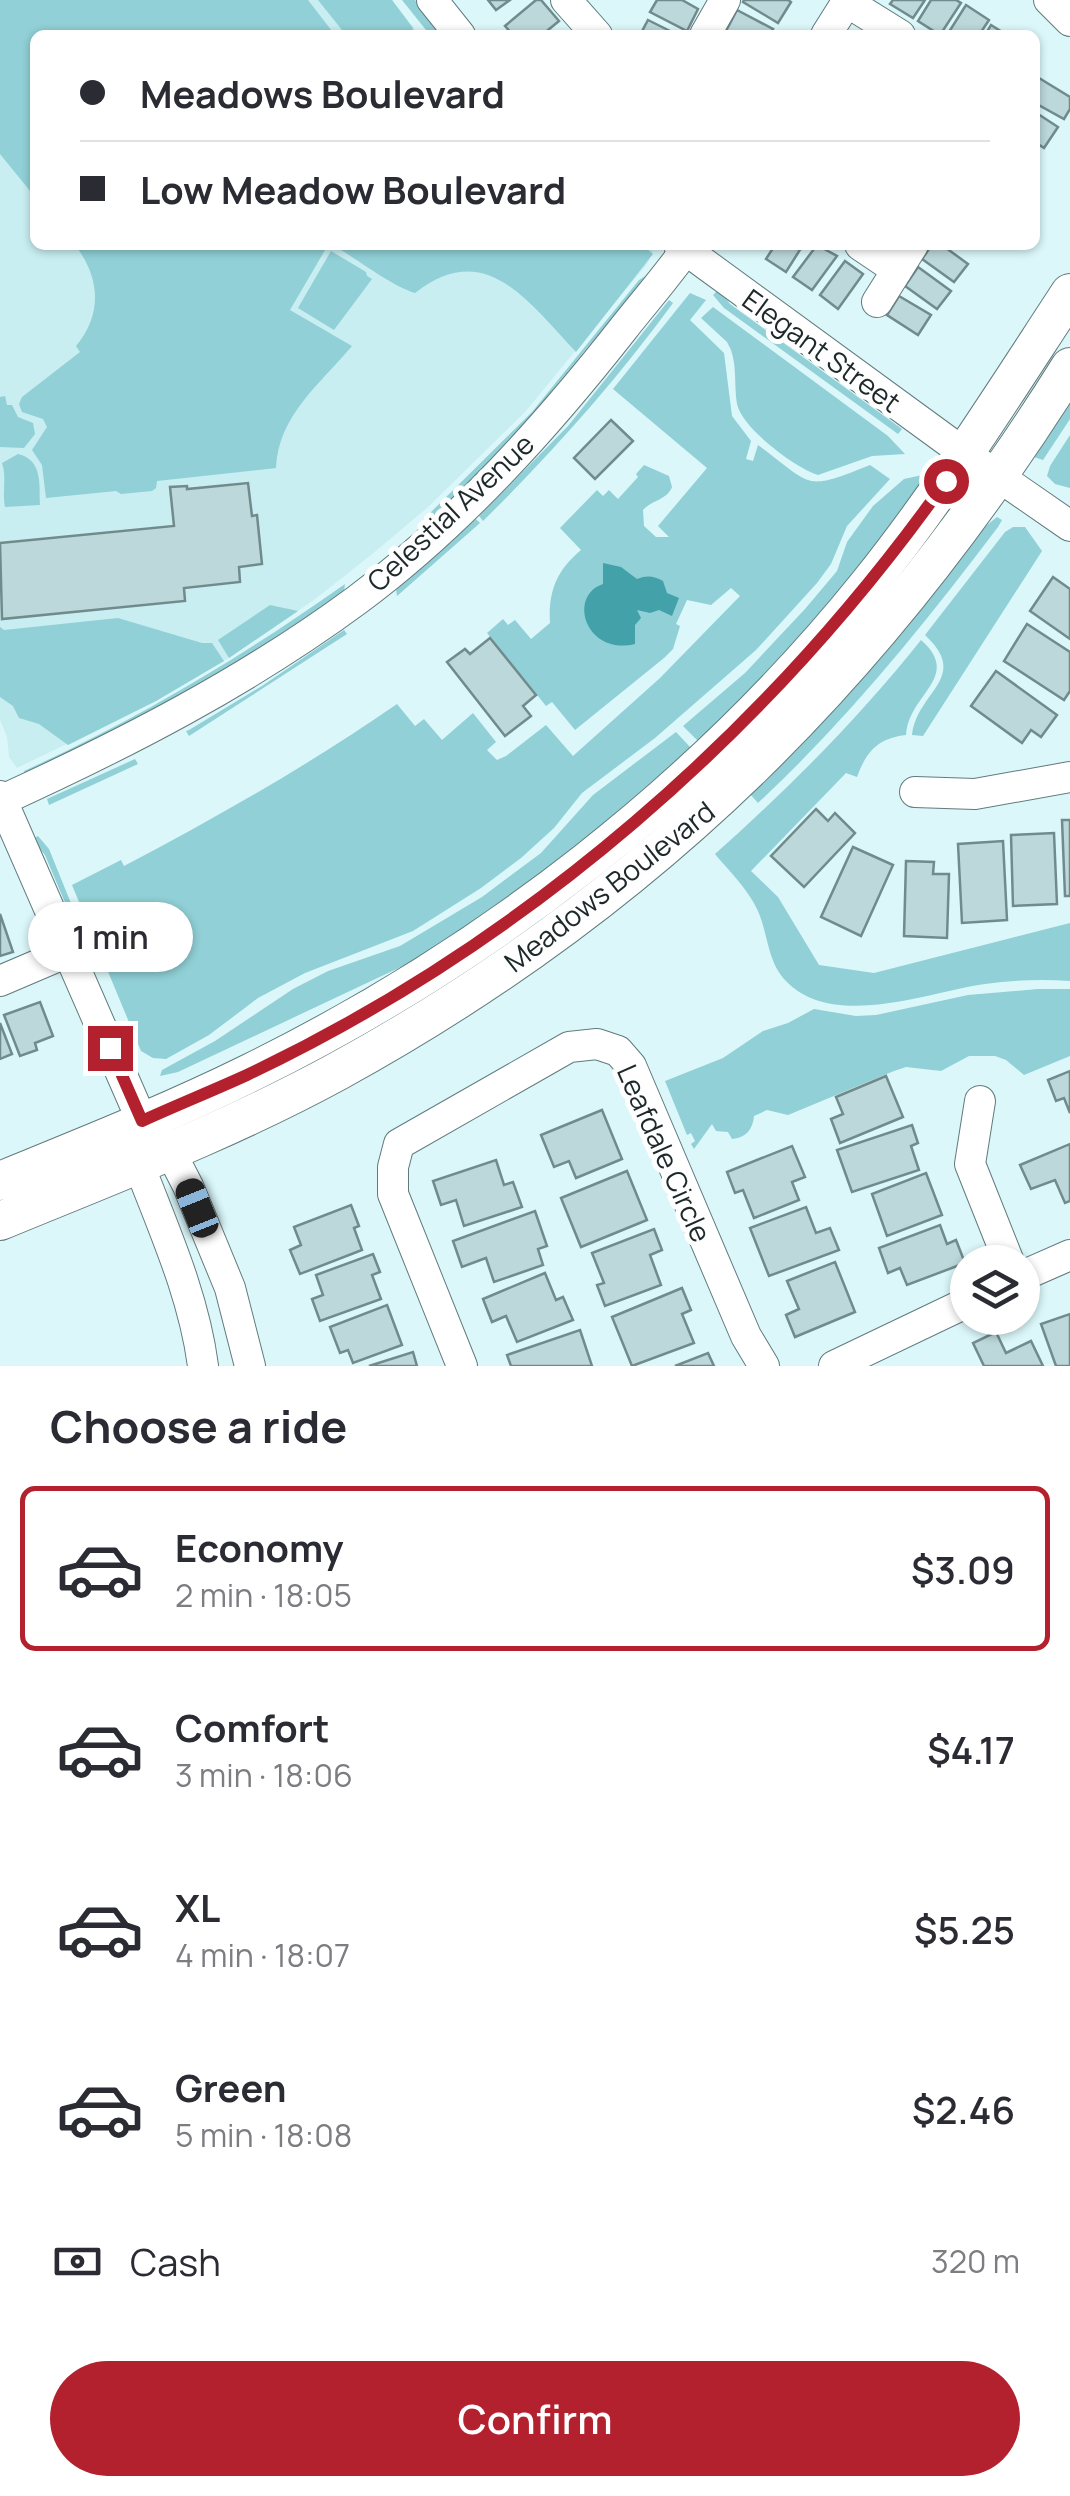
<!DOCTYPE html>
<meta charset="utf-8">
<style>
:root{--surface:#fff;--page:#f7f7f7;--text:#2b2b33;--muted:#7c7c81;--line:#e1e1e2;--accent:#b3212e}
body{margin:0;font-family:Manrope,sans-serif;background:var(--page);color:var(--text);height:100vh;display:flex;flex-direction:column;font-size:38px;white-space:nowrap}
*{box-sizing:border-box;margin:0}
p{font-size:32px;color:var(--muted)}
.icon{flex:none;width:55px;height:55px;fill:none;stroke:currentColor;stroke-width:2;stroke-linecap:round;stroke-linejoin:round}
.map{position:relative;height:1366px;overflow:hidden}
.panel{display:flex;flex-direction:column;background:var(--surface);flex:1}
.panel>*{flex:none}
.top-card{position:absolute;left:30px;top:30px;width:1010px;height:220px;border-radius:15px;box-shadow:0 2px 8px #0004;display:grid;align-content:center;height:220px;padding:0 50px;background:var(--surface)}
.buttons{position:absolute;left:950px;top:1245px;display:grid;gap:20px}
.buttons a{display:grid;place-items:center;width:90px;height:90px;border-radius:50%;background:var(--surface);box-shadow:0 2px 8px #0004;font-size:50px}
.end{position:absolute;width:45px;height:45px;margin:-22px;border:12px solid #b3212e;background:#fff;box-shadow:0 0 0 5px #fff}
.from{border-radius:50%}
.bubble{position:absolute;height:70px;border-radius:35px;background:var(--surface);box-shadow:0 2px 8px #0004;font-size:32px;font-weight:600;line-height:70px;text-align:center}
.car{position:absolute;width:30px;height:60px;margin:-30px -15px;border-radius:12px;box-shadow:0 0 8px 2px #0007;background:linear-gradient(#222 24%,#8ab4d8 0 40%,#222 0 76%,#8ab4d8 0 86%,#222 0)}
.top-card b{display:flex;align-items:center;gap:35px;height:95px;font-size:38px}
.top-card b+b{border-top:2px solid var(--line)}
.top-card i{width:25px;height:25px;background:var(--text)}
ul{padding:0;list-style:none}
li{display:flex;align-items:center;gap:30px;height:165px;margin:0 20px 15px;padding:0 30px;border:5px solid transparent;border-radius:15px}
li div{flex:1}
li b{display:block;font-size:38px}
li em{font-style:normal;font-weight:600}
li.current{border-color:var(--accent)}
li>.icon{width:90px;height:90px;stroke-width:1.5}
h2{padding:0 50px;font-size:45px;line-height:120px}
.pay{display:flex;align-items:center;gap:25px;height:110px;padding:0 50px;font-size:38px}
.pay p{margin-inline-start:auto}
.action{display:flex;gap:20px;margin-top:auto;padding:20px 50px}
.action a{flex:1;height:115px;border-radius:60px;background:var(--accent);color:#fff;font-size:40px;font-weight:600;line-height:115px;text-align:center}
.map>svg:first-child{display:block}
</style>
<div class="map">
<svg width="1070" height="1366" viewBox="0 0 1070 1366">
<rect width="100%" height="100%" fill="#dbf7fa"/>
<polygon fill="#c8eef2" points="0,0 392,0 419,35 35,35 35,245 642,245 653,251 647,264 525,412 427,508 371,555 314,600 224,661 156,701 17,768 9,757 7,737 0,720"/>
<g fill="#90d0d6">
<polygon points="0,0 308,0 335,35 35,35 35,197 0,154"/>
<polygon points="318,0 392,0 413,28 412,35 346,35"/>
<polygon points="402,0 415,0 437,28 437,35 430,35"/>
<path d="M75 245H328L290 310 352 346C320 384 278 416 276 468L157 481 156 488 152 491 121 494 116 491 46 498 42 465 32 450 47 427 43 419 22 412 19 404 22 397 80 352 76 346C103 314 100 277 75 245Z"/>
<path d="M333 245 610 248 642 245 653 254 576 352C529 303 486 237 415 293 390 285 357 259 333 245Z"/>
<polygon points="331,251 366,272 367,276 372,279 334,330 298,308"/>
<polygon points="647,275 503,450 434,517 430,513 532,412 639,280"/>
<polygon points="719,289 730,304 902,429 898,434 724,308 713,295"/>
<path d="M690 293 706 300 690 320 724 353 732 416 751 441 746 459 753 461 758 445C814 486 803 492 870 465L890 479 847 526 831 564 817 583 756 650 655 738 582 793 554 828 521 858 481 888 413 931 305 973 258 998 209 1035 166 1059 153 1058 141 1051 72 885 121 860 124 866C219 816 309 765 397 704L415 726 424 719 442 740 473 713 496 742 487 750 497 760 506 756 546 725 573 756 660 678 740 596 731 588 711 605 687 600 676 624 680 626 673 649 664 658 575 730 552 702 546 706 487 633 503 619 508 625 515 620 531 639 550 623C548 591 557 570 581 550L560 528 597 490 603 496 609 490 618 499 638 477 636 474 644 465 669 476 672 487C667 500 652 500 643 510L644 526 656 537H669L658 526 707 468 613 389Z"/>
<path d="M669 300 673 303C616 381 552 453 483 521L479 516 568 426Z"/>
<path d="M713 307 888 436 905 454 872 456 818 475C795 468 742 428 737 404 734 386 737 367 731 350L727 342 701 318Z"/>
<polygon points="5,396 7,405 12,405 18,417 33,423 35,434 24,448 0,447 0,397"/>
<polygon points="1070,397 1070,419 1043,460 1034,457"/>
<polygon points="1070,435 1070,488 1055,484 1047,476 1050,466"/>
<path d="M18 454C43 460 39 484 40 505L5 507C2 492 7 478 2 463Z"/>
<polygon points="927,474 867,559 794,646 698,741 683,726 745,673 805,609 837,571 847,542 873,506 904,479"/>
<path d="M997 517 1002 520 998 527C924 625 848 719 758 803L750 794 869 670 982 529Z"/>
<polygon points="476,519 480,523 397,596 396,589"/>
<path d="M1013 527H1025L1042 551 923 736 912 735C917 691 971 678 925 635L1005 532Z"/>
<path d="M345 584 344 591 335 598 239 665 26 775 24 771C142 717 240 658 345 584Z"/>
<polygon points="270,605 298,611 229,658 218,640"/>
<polygon points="118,618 202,643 212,643 224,661 156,701 68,745 39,724 19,718 13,706 0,697 0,627 4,630"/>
<polygon points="344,630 347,634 189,736 186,731 189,730 262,686"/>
<path d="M921 640C963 677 908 694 906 735 878 738 866 752 857 777L846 773 751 871 778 897 819 965 874 973 1070 923V981C1042 979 1013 980 985 984 928 992 832 1031 785 980 767 961 768 932 757 909 747 888 729 871 715 854 789 788 859 718 921 640Z"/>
<polygon points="676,732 691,748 558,862 422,957 178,1072 160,1076 162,1070 215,1041 293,989 328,971 400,946 482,897 541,853 593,795"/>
<polygon points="135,759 138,764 49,805 47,799"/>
<polygon points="38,836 49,849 79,923 74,924 45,855 32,839"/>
<path d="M1038 989H1070V1056L1024 1075 1006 1060 995 1056H969L941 1071 906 1067 894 1071 788 1115 767 1110 754 1116C753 1130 745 1138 732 1139L728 1132 716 1131 712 1124 694 1149 691 1144 695 1141 691 1133 687 1135 665 1081 723 1058 763 1031 788 1023 814 1009 856 1016 876 1015 968 995Z"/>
</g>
<path fill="#43a1a9" d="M603 563 621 567 637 579C647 575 654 576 663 581L667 593 679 598 672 616 659 610 650 613 637 610 641 618 635 625V644C586 656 567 596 603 584Z"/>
<g fill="#bcd8db" stroke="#718b8d" stroke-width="2.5">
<polygon points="488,0 510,0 496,10"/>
<polygon points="536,0 541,0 559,21 542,35 513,35 505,26"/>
<polygon points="657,0 682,0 698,9 687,31 650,12"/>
<polygon points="744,0 788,0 791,2 778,23 743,2"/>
<polygon points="893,0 925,0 913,18 890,4"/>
<polygon points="931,0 956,0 961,3 940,35 918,21"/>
<polygon points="966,5 989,20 979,35 947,35"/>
<polygon points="737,10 773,29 769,35 725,33"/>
<polygon points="648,20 678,35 640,35"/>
<polygon points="991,25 1007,35 985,35"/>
<polygon points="1039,78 1070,97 1070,109 1064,119 1035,103 1035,85"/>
<polygon points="1035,112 1058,127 1044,148 1035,142"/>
<polygon points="775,245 803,245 786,272 766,259"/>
<polygon points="817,245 837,256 812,290 793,277"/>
<polygon points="932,245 942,245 968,264 954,282 922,259"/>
<polygon points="845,261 863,274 838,309 820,295"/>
<polygon points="918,267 951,291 937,309 905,286"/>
<polygon points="899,296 931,315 918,335 887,315"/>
<polygon points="611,420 633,441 595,479 574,458"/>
<polygon points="248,483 252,516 257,515 262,564 239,567 240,582 184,588 185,601 2,619 0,543 174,526 170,487 187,486 187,489"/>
<polygon points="1053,577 1070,589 1070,639 1030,611"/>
<polygon points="1027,624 1070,652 1070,691 1064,700 1004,661"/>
<polygon points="490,638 536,695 523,706 531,716 505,736 447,662 465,649 470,654"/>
<polygon points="996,671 1057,715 1041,737 1031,730 1022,743 971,706"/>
<polygon points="816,809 828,821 835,813 855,833 804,887 771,856"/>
<polygon points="1062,820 1070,820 1070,896 1065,896"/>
<polygon points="1054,833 1057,904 1013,906 1011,835"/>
<polygon points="1003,841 1007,920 962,923 958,844"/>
<polygon points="853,847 893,865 861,936 821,917"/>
<polygon points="906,861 934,862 933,874 949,874 947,938 904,936"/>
<polygon points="0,914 13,952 0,956"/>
<polygon points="40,1002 53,1036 35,1043 37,1050 20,1056 4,1015"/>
<polygon points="0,1023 12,1054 0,1059"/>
<polygon points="1070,1071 1070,1113 1064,1098 1056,1101 1048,1080"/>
<polygon points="886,1076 903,1117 840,1143 831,1119 843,1114 836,1097"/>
<polygon points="602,1110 622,1159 576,1178 569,1161 554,1167 541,1135"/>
<polygon points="912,1125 918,1143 911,1146 919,1170 852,1192 837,1150"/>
<polygon points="1070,1144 1070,1201 1065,1203 1055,1180 1031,1189 1020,1165"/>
<polygon points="792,1146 805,1177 792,1182 799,1200 754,1218 743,1190 735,1193 727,1172"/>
<polygon points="496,1160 504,1185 513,1182 522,1207 464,1226 456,1200 441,1205 433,1181"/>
<polygon points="627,1171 647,1220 581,1247 561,1198"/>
<polygon points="926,1173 942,1215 887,1236 872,1194"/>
<polygon points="351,1205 359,1226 354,1228 362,1250 300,1274 290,1250 301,1245 294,1227"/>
<polygon points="806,1207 816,1233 830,1228 839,1250 769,1276 750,1228"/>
<polygon points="535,1211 547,1246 538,1249 543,1265 494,1282 486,1258 462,1267 453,1241"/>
<polygon points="940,1225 947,1244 956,1240 965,1263 907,1285 900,1268 888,1273 879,1248"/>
<polygon points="654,1229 662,1250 650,1255 661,1285 605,1306 597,1285 604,1283 592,1253"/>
<polygon points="373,1254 380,1272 372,1275 381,1299 320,1321 312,1299 323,1295 316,1275"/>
<polygon points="835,1262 855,1312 795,1337 786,1315 799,1309 787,1281"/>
<polygon points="545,1273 556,1300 563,1297 573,1320 517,1342 506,1316 492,1322 483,1299"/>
<polygon points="682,1288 691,1310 682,1314 694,1343 632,1366 612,1317"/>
<polygon points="387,1305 402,1345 353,1363 348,1350 340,1353 330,1327"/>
<polygon points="1070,1314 1070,1366 1056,1366 1041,1324"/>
<polygon points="580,1330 592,1366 511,1366 507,1355"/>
<polygon points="996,1332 1006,1353 1031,1341 1043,1366 984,1366 973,1343"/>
<polygon points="413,1352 417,1366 369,1366"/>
<polygon points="708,1353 714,1366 675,1366"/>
</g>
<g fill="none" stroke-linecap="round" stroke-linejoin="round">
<g stroke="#617b7d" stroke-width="32">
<g id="minor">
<polyline points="432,0 460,35"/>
<polyline points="566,0 597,35"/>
<polyline points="1049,0 1070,21"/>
<polyline points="847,2 900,35"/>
<polyline points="705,35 725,0"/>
<polyline points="826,35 848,0"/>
<polyline points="679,245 953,445 1070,526"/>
<polyline points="860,245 897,270"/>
<polyline points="877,302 913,245"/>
<polyline points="915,792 975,794 1070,777"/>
<polyline points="0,796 142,1121 170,1151 188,1186 230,1288 250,1366"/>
<path d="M0 801C125 744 246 682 357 600 458 525 546 427 623 329 645 301 669 274 689 245"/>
<polyline points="0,981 68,952"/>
<polyline points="980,1101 970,1164 1009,1262"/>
<path d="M141 1144 139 1165C164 1230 194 1296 203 1366"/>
<polyline points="1022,1276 1070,1255"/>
<polyline points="462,1366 393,1194 393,1167 399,1144 569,1047 597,1044 618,1051 631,1066 746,1336 764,1366"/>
<polyline points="834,1366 968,1302"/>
</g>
</g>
<g stroke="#617b7d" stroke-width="40">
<g id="major">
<path d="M0 1181C83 1147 169 1113 250 1073 486 957 703 790 868 585 942 493 1005 392 1070 293"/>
<path d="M0 1221C114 1174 230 1130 338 1071 653 898 880 670 1070 367"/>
</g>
</g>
<use href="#minor" stroke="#fff" stroke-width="30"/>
<use href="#major" stroke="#fff" stroke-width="38"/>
</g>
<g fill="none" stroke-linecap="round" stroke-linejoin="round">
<path stroke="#b3212e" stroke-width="12" d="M110 1048 142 1121C177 1105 212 1091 247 1075 525 943 768 732 946 481"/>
</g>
<g text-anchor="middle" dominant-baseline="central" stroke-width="10" stroke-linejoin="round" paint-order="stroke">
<g font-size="28" fill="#1d2829" stroke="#fefefe">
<text transform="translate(822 350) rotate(36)">Elegant Street</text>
<text transform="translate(450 512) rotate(-43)">Celestial Avenue</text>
<text transform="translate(609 886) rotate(-38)">Meadows Boulevard</text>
<text transform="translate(665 1153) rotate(66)">Leafdale Circle</text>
</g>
</g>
</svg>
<div class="buttons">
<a><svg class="icon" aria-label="layers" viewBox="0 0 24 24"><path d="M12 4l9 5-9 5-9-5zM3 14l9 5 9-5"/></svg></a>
</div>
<i class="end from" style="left:946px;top:481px"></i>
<i class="end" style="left:110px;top:1048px"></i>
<div class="bubble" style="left:28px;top:902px;width:165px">1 min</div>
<i class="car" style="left:197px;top:1208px;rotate:338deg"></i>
<div class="top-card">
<b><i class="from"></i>Meadows Boulevard</b>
<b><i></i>Low Meadow Boulevard</b>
</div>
</div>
<section class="panel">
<h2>Choose a ride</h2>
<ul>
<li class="current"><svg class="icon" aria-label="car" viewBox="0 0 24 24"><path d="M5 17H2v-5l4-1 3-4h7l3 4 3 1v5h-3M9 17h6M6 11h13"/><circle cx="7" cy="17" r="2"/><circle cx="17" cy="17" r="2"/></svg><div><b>Economy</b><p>2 min · 18:05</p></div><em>$3.09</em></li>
<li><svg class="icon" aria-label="car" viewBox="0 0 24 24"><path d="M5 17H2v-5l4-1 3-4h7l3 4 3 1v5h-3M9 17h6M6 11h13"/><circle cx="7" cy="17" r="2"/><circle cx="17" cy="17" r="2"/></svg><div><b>Comfort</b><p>3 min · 18:06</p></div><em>$4.17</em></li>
<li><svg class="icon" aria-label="car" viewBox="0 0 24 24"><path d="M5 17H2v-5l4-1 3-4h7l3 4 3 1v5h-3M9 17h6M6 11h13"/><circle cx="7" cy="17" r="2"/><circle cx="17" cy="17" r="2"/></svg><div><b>XL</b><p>4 min · 18:07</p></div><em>$5.25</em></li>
<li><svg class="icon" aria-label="car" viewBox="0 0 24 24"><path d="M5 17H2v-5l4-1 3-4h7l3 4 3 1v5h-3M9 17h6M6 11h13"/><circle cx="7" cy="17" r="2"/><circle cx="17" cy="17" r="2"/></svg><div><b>Green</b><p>5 min · 18:08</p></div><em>$2.46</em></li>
</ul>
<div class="pay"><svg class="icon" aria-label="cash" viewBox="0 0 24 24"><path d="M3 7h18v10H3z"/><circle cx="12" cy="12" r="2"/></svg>Cash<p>320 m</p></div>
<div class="action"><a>Confirm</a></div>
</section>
